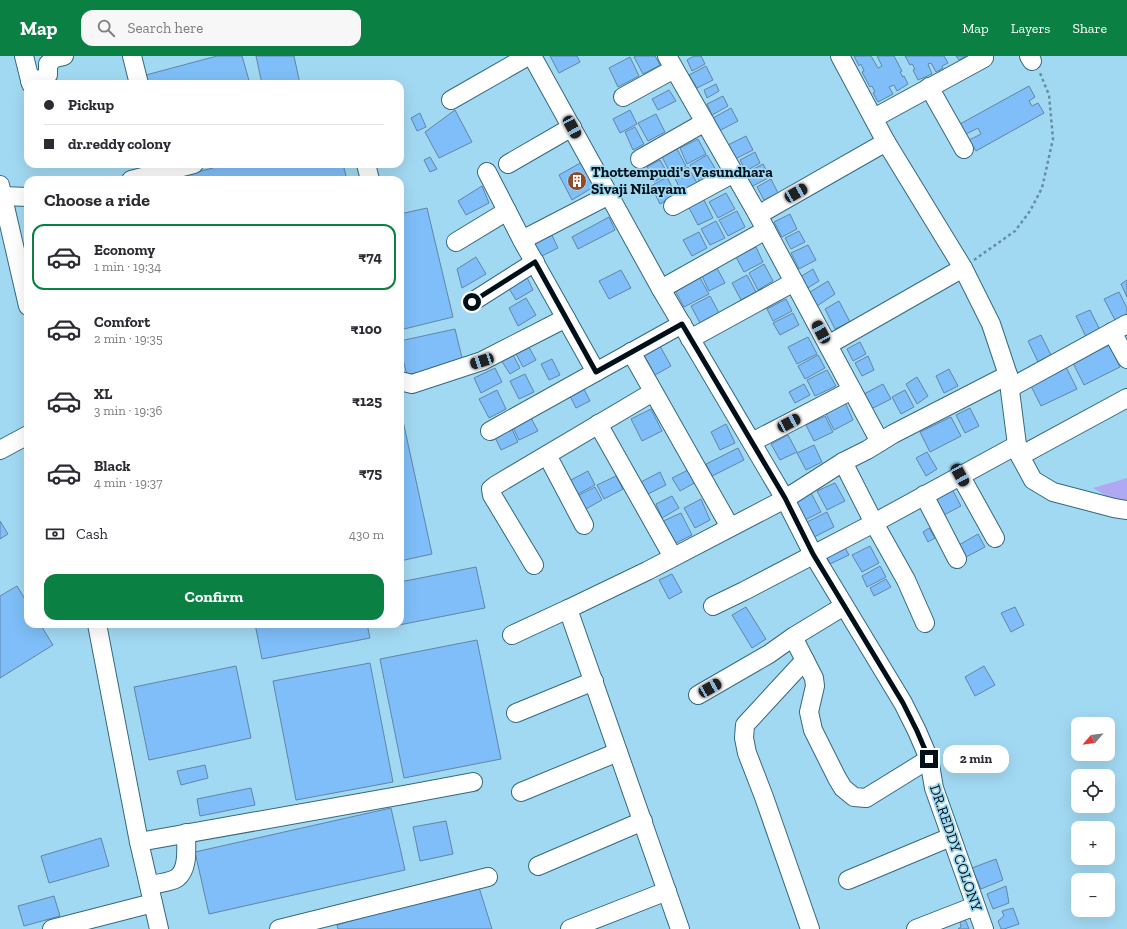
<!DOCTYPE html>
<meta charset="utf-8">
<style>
:root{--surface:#fff;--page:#f7f7f7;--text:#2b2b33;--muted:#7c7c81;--line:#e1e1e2;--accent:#0b8043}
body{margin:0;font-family:"Zilla Slab",serif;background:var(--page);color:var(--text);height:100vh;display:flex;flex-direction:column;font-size:15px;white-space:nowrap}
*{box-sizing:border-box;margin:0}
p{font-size:13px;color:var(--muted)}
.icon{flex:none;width:22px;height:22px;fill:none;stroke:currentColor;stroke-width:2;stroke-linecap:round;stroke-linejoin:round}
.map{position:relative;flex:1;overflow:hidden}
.details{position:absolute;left:24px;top:120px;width:380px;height:452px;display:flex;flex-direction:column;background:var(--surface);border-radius:12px;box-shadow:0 4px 16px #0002}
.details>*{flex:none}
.guide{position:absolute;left:24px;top:24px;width:380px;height:88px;border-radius:12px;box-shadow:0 4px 16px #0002;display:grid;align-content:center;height:88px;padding:0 20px;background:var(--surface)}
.needle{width:26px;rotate:242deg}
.buttons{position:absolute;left:1071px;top:661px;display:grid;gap:8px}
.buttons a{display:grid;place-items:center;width:44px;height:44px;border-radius:8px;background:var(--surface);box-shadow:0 4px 16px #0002;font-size:20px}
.end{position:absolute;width:18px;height:18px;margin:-9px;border:5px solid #001019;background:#fff;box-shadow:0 0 0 2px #fff}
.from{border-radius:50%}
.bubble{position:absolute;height:28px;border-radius:12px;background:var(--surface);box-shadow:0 4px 16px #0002;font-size:13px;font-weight:700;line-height:28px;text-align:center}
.car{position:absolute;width:12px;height:24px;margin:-12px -6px;border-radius:5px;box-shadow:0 0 3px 1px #0007;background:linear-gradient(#222 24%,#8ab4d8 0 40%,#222 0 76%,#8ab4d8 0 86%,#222 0)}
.guide b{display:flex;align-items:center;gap:14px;height:38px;font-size:15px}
.guide b+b{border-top:1px solid var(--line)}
.guide i{width:10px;height:10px;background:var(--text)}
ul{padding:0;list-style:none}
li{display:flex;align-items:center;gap:12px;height:66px;margin:0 8px 6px;padding:0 12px;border:2px solid transparent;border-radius:12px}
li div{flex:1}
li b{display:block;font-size:15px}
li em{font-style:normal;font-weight:700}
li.selected{border-color:var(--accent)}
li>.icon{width:36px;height:36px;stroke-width:1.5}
h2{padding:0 20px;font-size:18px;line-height:48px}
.pay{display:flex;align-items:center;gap:10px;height:44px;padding:0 20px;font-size:15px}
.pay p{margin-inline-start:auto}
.primary-button{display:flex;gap:8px;margin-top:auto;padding:8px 20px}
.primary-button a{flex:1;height:46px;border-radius:12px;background:var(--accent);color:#fff;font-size:16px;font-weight:700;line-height:46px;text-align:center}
header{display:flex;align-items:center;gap:24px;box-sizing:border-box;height:56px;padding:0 20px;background:var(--accent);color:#fff}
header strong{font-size:19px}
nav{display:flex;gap:22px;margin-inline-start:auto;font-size:14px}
.search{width:280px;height:36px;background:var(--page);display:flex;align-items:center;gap:10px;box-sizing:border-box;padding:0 14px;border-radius:12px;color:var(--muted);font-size:15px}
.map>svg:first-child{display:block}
</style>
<header>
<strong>Map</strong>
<div class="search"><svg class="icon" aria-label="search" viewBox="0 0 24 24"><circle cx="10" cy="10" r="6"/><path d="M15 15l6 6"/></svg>Search here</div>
<nav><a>Map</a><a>Layers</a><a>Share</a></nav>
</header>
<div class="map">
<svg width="1127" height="873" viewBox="0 0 1127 873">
<rect width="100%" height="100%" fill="#a2d9f2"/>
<polygon fill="#afa9f4" points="1127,422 1127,452 1093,432"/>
<g fill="#7fbef8" stroke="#6185a7">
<polygon points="217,0 242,0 250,28 148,28 146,19"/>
<polygon points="256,0 294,0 300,28 262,28"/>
<polygon points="550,0 577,0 580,6 559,17"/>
<polygon points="635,0 655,0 660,9 643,18 634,1"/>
<polygon points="694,0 701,0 705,8 692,15 687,4"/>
<polygon points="854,0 871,0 878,12 882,10 877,0 894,0 902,15 900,16 903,21 904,20 908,28 897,35 894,29 889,31 893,38 878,46 873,37 875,36 872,30 870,31 862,16 864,15 861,8 859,10"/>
<polygon points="905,0 944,0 948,7 942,10 943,12 936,16 931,7 928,8 932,18 918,24 913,14 915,13 912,8 910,9"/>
<polygon points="956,0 966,0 959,4"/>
<polygon points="630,1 639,20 618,31 609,12"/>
<polygon points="706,10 713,24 697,32 689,19"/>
<polygon points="716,28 719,35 707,42 704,34"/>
<polygon points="1029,30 1035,41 1029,45 1032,50 1038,47 1044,57 976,95 969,84 981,78 978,72 966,78 960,68"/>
<polygon points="669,34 676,45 658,54 652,43"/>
<polygon points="723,40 728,50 712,59 707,48"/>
<polygon points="731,52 738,65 719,75 713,62"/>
<polygon points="455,54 472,86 439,102 425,76"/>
<polygon points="630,54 637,68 620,77 613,63"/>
<polygon points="420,57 426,71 417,75 411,62"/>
<polygon points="656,58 665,76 648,85 638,67"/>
<polygon points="635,71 644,88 633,94 625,76"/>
<polygon points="746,80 753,94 735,103 728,89"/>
<polygon points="698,83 706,98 687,108 680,92"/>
<polygon points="677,93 686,110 671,118 662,101"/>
<polygon points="755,96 760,107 746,115 740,104"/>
<polygon points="707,99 721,122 703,132 690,109"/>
<polygon points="430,101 437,113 430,116 424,104"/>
<polygon points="660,104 668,118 654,126 647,111"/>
<polygon points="582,106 595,130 572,144 559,119"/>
<polygon points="228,108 343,108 347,124 187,124 186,119"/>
<polygon points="763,108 770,121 751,131 744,118"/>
<polygon points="688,111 697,127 682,136 673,119"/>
<polygon points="667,121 676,139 660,148 651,130"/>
<polygon points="771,123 778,137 764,144 757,131"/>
<polygon points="482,130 489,147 466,159 458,145"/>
<polygon points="726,137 735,153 718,162 709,146"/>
<polygon points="703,142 713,162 698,169 688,150"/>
<polygon points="427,152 453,261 400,274 400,158"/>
<polygon points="737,155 745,171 728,180 719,164"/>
<polygon points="790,158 797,173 782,181 774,166"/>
<polygon points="609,161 615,174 578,193 572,181"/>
<polygon points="716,165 725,182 710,189 701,173"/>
<polygon points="550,175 558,192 540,201 531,184"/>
<polygon points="799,175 805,186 791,193 785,182"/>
<polygon points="699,176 707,192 692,200 683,184"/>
<polygon points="808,189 816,204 799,213 791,197"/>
<polygon points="756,191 763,206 744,216 736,201"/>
<polygon points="476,201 486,218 462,232 457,213"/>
<polygon points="764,208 773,225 758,234 749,217"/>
<polygon points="717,212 725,227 709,235 702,220"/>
<polygon points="813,213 819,225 803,235 797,223"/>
<polygon points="621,214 631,232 609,243 599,225"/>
<polygon points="524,215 533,234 516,244 505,226"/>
<polygon points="698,218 709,238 684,251 673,231"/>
<polygon points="747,219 756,236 741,244 732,227"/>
<polygon points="1127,224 1127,241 1121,228"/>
<polygon points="828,225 835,238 817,250 810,236"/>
<polygon points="1119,236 1127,252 1127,261 1116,266 1104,243"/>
<polygon points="710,240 719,257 700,267 691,250"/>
<polygon points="526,242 536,259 518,270 509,252"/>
<polygon points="786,243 792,255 773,265 767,253"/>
<polygon points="839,245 850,266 835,273 825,253"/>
<polygon points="1090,254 1101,276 1087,283 1076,260"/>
<polygon points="793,257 799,269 780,279 773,267"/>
<polygon points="455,273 463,306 407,319 400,292 400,285"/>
<polygon points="1041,279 1052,301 1039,308 1028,285"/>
<polygon points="808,281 817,298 797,308 788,291"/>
<polygon points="526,286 536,304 523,311 514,294"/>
<polygon points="860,286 866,298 853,305 847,293"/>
<polygon points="1109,289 1120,311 1084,329 1073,307"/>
<polygon points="660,290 671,310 655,319 644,299"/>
<polygon points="511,295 520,312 510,318 499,301"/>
<polygon points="818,299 825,312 805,323 798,310"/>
<polygon points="868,300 874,314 862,320 855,307"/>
<polygon points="552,303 560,319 549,324 541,308"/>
<polygon points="1066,311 1077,333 1041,350 1030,328"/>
<polygon points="495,312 502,326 481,337 474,322"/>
<polygon points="949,313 958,330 944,337 936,320"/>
<polygon points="827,314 836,330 815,340 807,324"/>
<polygon points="525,318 534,336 519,343 510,325"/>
<polygon points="917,321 928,340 917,348 906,328"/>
<polygon points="804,328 810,339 795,347 789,336"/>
<polygon points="883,328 891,343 871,353 864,338"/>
<polygon points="584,333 590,345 576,352 570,340"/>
<polygon points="497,334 506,353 489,362 479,343"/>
<polygon points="905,334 914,351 901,358 892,341"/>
<polygon points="844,344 853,364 834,374 824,354"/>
<polygon points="400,351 432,498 400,505"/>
<polygon points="970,352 979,370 965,377 956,359"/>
<polygon points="651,353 662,375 642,385 631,363"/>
<polygon points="529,358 538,375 519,384 511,367"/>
<polygon points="825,360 833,376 814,385 806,369"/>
<polygon points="951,361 961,380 930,396 920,376"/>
<polygon points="726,368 735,387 720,394 711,376"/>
<polygon points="511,371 518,386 501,394 494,379"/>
<polygon points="788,379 797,396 780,404 771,388"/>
<polygon points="814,389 822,406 806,414 797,397"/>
<polygon points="738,392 744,404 712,420 706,408"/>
<polygon points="927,396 937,413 926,420 916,402"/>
<polygon points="690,413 696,426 680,435 672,422"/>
<polygon points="588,415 595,429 576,439 569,425"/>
<polygon points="660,416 666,429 648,438 641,426"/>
<polygon points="616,420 623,433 604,443 597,429"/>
<polygon points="835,427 845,445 827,454 817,435"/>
<polygon points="595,431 602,444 584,454 577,440"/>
<polygon points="951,431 961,450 942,460 932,440"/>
<polygon points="810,435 821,456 801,466 790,445"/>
<polygon points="672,440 679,452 662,462 656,448"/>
<polygon points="701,443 710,464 695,472 684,452"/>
<polygon points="827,456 834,471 814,481 807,466"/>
<polygon points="681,457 692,479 672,489 661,466"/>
<polygon points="0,465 8,478 0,483"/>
<polygon points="929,472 935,482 928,486 923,476"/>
<polygon points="978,478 985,491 966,501 959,489"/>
<polygon points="842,486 849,499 830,508 824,495"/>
<polygon points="870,490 879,507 862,516 852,499"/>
<polygon points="880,510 886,521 867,531 862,520"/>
<polygon points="476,511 485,552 399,569 399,568 400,568 400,526"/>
<polygon points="672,518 682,536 669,543 659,524"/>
<polygon points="886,523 891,531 874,540 870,532"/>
<polygon points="17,530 28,548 28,568 40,568 53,589 0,622 0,540"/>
<polygon points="746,551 766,583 752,592 732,559"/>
<polygon points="1015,551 1024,569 1011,576 1001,557"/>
<polygon points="255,568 367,568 370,582 262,603"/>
<polygon points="477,584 501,703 404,722 380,603"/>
<polygon points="370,607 393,726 296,744 273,625"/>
<polygon points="236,610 251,682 149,704 134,631"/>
<polygon points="984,610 995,629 975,640 965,621"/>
<polygon points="205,709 208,722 181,729 177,715"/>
<polygon points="251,732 255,749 200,760 197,743"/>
<polygon points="391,752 405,814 209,858 195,796"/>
<polygon points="446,765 453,798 420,805 413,771"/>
<polygon points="101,782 109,810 49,827 41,800"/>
<polygon points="996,803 1003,824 981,833 972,812"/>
<polygon points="478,828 492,873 338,873 337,869"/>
<polygon points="1006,830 1009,847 993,853 987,838"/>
<polygon points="54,840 60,860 24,870 18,850"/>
<polygon points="1013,852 1019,868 1004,873 1001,873 998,865 1004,860 1002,855"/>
<polygon points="965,863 969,873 958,873 961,871 960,866"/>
</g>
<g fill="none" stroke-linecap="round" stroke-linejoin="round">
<g stroke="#34697f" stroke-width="20">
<g id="minor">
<polyline points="24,0 31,28"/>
<polyline points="132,0 139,28"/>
<polyline points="532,0 661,233 785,443 813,498 903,647 917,675 929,703 934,732 984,873"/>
<polyline points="667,0 758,159 880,386"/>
<polyline points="840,0 886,86 963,212 991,268 1008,319 1017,389 1020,400 1033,424 1053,436 1114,452 1127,454"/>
<polyline points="1029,0 1032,5"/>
<polyline points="30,25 45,22 48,19 48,8 55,2 64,0"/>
<polyline points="929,31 964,93"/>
<polyline points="623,41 674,13"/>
<polyline points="451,44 528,0"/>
<polyline points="874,62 984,2"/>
<polyline points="640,103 705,66"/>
<polyline points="366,108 370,124"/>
<polyline points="508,108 572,71"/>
<polyline points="487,116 522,184 596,316"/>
<polyline points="131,124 194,108"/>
<polyline points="0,129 28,250"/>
<polyline points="2,140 28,141"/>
<polyline points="673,150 734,117"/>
<polyline points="758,159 886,86"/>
<polyline points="522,184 609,139"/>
<polyline points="456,186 507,155"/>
<polyline points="661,233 766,174"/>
<polyline points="472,246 535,206"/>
<polyline points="1112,276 1127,303"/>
<polyline points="690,283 794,226"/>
<polyline points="828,289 963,212"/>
<polyline points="631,296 730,471"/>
<polyline points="400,325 412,328 482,305 566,262"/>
<polyline points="1010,332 1127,268"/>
<polyline points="598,368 673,501"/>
<polyline points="490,375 682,268"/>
<polyline points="752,386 852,334"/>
<polyline points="0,394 28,379"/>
<polyline points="547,399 584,469"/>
<polyline points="1020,400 1127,342"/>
<polyline points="843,406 874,467 906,524 925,567"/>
<polyline points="960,419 995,482"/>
<polyline points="924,439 957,503"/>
<polyline points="534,509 492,439 491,433 496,429 653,336"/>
<polyline points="713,550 744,535 874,467 1017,389"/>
<polyline points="844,550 793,581 814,622 815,630 809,656 813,674 837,722 843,732 854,741 866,742 929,703"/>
<polyline points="97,568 139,786 159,873"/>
<polyline points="512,579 568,553"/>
<polyline points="805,604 745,669 744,682 747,697 764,741 810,873"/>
<polyline points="698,639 769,598 793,581"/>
<polyline points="516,657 594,625"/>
<polyline points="521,736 618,696"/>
<polyline points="139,786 398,740 473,726"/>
<polyline points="538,810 643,765"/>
<polyline points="848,824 951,781"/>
<path d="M149 829C156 828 171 826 177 822 189 813 186 791 186 777"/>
<polyline points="52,873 153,847"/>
<polyline points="279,873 488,821"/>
<polyline points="570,873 667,835"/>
<polyline points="680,873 568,553 647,515 785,443 843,406 867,394 893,378 1008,319"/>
<polyline points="916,873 975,850"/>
</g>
</g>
<polyline stroke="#658ea1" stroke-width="2.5" stroke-dasharray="3 3" stroke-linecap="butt" points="974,204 1015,175 1030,155 1042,132 1053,83 1049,39 1040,17"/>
<use href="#minor" stroke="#fff" stroke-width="18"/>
</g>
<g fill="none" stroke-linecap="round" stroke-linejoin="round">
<polyline stroke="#001019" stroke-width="5" points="472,246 535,206 596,316 682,268 785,442 813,498 903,647 917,675 929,703"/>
</g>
<defs>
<g id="building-disc" transform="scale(1)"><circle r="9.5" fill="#924c25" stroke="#a2d9f2"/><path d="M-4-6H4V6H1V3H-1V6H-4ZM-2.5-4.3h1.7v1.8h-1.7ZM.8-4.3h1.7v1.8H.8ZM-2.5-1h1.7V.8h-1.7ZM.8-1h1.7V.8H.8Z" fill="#fff"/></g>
</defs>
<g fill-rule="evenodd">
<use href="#building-disc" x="577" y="125"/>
</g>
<g text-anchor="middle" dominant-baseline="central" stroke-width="3.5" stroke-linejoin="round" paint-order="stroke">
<g font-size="15" font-weight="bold" fill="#001019" stroke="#a2d9f2" text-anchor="start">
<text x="591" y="116">Thottempudi's Vasundhara<tspan x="591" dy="17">Sivaji Nilayam</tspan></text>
</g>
<g font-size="15" fill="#001019" stroke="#a2d9f2">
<text transform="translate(956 792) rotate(71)">DR.REDDY COLONY</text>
</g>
</g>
</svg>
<div class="buttons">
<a><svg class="needle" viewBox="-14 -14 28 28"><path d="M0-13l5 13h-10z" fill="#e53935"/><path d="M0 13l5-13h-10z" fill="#7c7c81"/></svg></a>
<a><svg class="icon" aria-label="locate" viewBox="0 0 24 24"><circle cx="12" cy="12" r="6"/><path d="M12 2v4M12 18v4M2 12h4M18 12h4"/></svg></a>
<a>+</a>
<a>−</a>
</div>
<i class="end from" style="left:472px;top:246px"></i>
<i class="end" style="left:929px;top:703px"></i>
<div class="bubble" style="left:943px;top:689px;width:66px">2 min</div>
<i class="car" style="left:572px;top:71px;rotate:151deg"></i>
<i class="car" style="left:796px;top:137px;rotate:60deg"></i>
<i class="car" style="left:821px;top:276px;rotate:332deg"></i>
<i class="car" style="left:482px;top:305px;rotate:252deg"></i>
<i class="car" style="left:789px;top:367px;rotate:62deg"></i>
<i class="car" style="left:960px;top:419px;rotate:151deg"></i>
<i class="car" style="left:710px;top:632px;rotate:60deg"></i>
<div class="guide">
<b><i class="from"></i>Pickup</b>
<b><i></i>dr.reddy colony</b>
</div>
<section class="details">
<h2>Choose a ride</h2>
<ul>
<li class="selected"><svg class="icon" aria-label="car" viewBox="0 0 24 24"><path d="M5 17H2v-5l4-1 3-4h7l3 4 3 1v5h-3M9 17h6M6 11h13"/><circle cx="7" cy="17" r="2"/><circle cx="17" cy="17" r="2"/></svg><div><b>Economy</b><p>1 min · 19:34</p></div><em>₹74</em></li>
<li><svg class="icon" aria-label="car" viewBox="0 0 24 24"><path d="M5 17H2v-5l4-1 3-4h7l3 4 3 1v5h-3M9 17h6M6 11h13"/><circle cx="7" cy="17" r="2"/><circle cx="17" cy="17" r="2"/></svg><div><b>Comfort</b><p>2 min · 19:35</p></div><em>₹100</em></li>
<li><svg class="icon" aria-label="car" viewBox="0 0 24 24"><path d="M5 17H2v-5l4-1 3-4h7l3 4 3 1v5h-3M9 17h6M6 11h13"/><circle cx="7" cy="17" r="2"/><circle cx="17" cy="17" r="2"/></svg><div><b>XL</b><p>3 min · 19:36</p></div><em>₹125</em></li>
<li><svg class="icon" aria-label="car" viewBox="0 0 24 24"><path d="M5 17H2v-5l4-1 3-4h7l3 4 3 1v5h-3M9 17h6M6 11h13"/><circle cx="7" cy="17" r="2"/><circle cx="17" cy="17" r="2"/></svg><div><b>Black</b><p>4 min · 19:37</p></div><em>₹75</em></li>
</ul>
<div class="pay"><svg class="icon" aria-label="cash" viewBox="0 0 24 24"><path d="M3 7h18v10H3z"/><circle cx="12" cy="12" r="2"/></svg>Cash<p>430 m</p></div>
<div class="primary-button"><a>Confirm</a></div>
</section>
</div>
